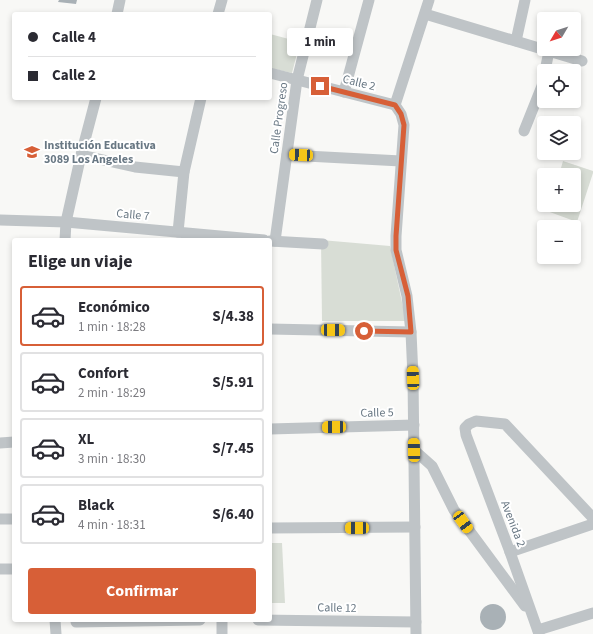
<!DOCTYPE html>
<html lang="es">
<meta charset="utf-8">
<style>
:root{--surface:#fff;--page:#f7f7f7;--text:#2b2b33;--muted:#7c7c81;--line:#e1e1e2;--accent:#d75f37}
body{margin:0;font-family:"Source Sans 3",sans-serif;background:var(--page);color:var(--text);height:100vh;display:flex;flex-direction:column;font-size:15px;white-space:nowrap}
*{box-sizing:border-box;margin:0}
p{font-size:13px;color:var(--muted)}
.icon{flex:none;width:22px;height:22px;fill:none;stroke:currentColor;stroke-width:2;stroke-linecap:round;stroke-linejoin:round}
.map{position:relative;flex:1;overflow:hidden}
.panel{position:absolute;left:12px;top:238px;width:260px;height:384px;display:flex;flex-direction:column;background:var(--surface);border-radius:4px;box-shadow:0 2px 6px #0003}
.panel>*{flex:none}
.guide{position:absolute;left:12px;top:12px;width:260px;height:88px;border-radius:4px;box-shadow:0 2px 6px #0003;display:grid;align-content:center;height:88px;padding:0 16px;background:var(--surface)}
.needle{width:26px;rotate:231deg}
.buttons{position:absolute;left:537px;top:12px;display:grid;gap:8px}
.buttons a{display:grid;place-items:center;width:44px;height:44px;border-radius:4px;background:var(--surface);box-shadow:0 2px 6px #0003;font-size:20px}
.end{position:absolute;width:18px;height:18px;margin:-9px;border:5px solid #d75f37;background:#fff;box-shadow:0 0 0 2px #fff}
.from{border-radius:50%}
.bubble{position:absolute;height:28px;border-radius:4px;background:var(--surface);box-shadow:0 2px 6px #0003;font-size:13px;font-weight:700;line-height:28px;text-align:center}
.car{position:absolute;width:12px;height:24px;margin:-12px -6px;border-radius:5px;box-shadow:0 0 3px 1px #0007;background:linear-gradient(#f5c518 24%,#345 0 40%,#f5c518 0 76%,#345 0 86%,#f5c518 0)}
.guide b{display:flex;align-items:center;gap:14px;height:38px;font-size:15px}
.guide b+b{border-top:1px solid var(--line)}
.guide i{width:10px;height:10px;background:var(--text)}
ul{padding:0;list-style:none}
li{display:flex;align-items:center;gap:12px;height:60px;margin:0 8px 6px;padding:0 8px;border:2px solid var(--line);border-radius:4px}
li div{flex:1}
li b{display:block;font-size:15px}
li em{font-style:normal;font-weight:700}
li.current{border-color:var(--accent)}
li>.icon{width:36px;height:36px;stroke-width:1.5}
h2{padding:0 16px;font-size:18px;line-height:48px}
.primary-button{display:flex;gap:8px;margin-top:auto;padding:8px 16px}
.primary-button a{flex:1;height:46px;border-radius:4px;background:var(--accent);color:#fff;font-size:16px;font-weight:700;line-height:46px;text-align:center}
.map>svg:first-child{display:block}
</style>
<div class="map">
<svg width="593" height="634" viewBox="0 0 593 634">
<rect width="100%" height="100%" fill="#f8f8f6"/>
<g fill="#d8ddd5">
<polygon points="270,34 300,42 292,73 270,68"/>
<polygon points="563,161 593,171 593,173 577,222 547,211 549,205 574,205 574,175 559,175"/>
<polygon points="321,240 390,246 406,321 322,321"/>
<polygon points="270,543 282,543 285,603 270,603"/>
</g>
<g fill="#a9b1b6">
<polygon points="59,0 77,0 76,4 58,2"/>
<circle cx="493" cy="617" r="13"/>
</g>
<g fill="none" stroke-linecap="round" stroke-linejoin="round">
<g stroke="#bfc4c7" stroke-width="11">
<polyline points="117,14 120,0"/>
<polyline points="218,14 222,0"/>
<polyline points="425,14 582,61"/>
<polyline points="516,41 525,0"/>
<polyline points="545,71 549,51"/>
<polyline points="270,73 395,105"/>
<polyline points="344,92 369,0"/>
<polyline points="524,131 542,86 544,76"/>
<polyline points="81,155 135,167 184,172"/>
<polyline points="287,155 401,161"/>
<polyline points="0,220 66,222 264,240"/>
<polyline points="178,232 184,172 201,98"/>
<polyline points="65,240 66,222 81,155 96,98"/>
<polyline points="270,241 323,244"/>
<polyline points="275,241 297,80 317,0"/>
<polyline points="270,329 411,332"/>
<polyline points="270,429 414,425"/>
<polyline points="0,443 14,442"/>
<polyline points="414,450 432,466 454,510 525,606"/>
<polyline points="0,519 14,519"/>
<polyline points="270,528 415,527"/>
<polyline points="510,552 593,524"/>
<polyline points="0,569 14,569"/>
<polyline points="55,620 56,634"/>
<polyline points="222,620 222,634"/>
<polyline points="258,620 416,622"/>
<polyline points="76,622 200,620"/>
<polyline points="538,630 593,613"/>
<polyline points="416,634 413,377 411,332 407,296 396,250 396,236 404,125 401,114 395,105 429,0"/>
<polyline points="539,634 510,552 466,435 465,428 469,424 476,421 505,424 593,518"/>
</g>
</g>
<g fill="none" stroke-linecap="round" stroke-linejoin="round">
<polyline stroke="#d75f37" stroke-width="5" points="320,86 395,105 401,114 404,125 396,236 396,250 408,296 411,332 364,331"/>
</g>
<defs>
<g id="school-bare" transform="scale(1.2)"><path d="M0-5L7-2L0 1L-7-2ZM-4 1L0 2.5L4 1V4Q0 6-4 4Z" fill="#d75f37" stroke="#fff" stroke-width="2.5" paint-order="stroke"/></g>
</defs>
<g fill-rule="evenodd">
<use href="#school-bare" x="32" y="152"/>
</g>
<g text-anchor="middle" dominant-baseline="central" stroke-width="4" stroke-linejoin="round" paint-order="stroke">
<g font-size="12" fill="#697884" stroke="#fff">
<text transform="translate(359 83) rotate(14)">Calle 2</text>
<text transform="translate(279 118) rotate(-82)">Calle Progreso</text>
<text transform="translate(133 215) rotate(5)">Calle 7</text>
<text transform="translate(377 413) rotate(-1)">Calle 5</text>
<text transform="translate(513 524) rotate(69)">Avenida 2</text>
<text transform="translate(337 608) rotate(1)">Calle 12</text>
</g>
<g font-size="12" font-weight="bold" fill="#697884" stroke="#fff" text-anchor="start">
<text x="44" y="145">Institución Educativa<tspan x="44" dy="14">3089 Los Angeles</tspan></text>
</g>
</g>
</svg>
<div class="buttons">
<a><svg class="needle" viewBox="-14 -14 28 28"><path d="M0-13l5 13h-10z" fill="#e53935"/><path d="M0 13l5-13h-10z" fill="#7c7c81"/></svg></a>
<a><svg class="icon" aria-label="locate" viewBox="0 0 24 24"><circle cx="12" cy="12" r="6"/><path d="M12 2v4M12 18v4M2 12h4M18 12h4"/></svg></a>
<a><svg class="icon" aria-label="layers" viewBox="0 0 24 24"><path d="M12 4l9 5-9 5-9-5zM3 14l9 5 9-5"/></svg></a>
<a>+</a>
<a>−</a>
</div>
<i class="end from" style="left:364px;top:331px"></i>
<i class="end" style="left:320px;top:86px"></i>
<div class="bubble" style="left:287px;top:28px;width:66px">1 min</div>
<i class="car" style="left:301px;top:155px;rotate:273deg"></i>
<i class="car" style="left:333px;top:330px;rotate:91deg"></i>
<i class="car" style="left:413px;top:378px;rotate:358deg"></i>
<i class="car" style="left:334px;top:427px;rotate:269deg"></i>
<i class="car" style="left:414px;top:450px;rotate:359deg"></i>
<i class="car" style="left:463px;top:522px;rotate:144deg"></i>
<i class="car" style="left:357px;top:528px;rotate:270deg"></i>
<div class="guide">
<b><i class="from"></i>Calle 4</b>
<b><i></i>Calle 2</b>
</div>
<section class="panel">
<h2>Elige un viaje</h2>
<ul>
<li class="current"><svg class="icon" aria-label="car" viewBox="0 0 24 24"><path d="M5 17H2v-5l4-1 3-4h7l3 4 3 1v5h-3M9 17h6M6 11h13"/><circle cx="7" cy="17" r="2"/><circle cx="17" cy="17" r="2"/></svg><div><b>Económico</b><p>1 min · 18:28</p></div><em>S/4.38</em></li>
<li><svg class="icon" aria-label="car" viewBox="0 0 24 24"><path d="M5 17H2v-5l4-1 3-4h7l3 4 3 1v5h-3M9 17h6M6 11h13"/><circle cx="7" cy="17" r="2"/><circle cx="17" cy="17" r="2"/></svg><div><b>Confort</b><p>2 min · 18:29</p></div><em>S/5.91</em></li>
<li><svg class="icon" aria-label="car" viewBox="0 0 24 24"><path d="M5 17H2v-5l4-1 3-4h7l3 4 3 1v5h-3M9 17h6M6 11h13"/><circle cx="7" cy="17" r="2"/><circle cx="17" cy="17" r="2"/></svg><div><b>XL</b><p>3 min · 18:30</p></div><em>S/7.45</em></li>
<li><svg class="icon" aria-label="car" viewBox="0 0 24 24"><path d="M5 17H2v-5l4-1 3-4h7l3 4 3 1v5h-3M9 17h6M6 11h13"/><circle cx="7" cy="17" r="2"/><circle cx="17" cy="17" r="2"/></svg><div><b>Black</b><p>4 min · 18:31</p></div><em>S/6.40</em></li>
</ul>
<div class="primary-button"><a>Confirmar</a></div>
</section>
</div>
